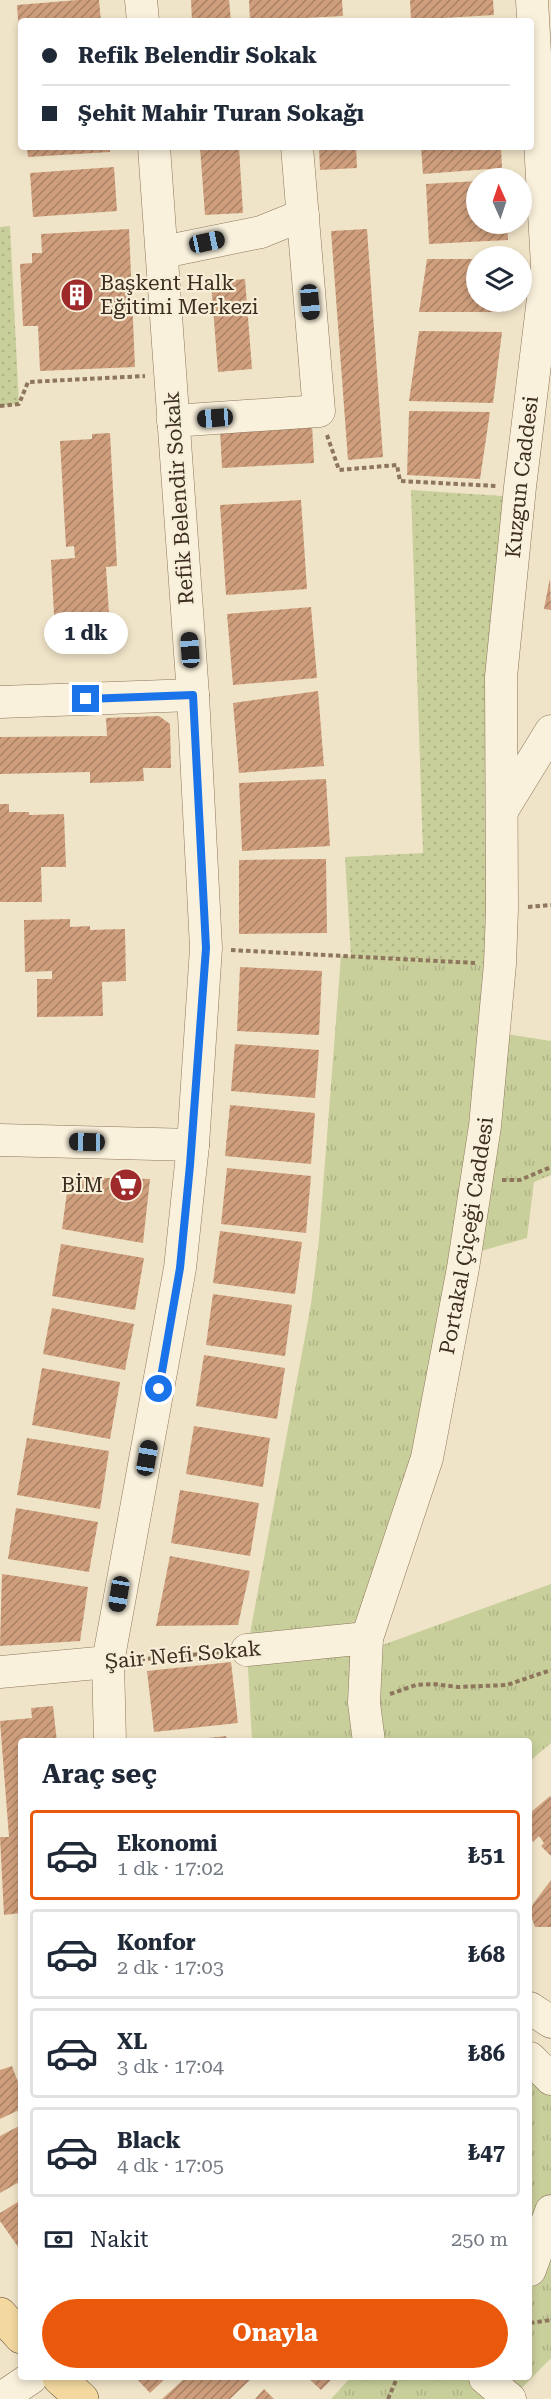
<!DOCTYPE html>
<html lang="tr">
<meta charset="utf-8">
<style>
:root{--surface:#fff;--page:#f6f6f7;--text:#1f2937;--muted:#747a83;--line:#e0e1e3;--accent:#ea580c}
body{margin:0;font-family:"Roboto Serif",serif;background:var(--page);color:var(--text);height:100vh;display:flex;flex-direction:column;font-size:22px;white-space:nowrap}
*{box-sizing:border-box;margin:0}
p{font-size:20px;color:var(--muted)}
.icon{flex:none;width:33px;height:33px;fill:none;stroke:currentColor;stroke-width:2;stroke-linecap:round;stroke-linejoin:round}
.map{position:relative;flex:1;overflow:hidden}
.details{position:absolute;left:18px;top:1738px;width:514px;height:642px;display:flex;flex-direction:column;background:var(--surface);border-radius:6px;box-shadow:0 3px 9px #0003}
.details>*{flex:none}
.banner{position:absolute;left:18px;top:18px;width:516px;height:132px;border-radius:6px;box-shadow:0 3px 9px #0003;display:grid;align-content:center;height:132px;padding:0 24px;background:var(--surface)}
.needle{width:39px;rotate:357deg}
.fabs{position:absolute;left:466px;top:168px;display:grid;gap:12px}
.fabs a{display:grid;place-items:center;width:66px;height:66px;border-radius:50%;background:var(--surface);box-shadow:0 3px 9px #0003;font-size:30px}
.end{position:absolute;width:27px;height:27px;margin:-14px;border:8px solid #1a73e8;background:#fff;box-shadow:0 0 0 3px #fff}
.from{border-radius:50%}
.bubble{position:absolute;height:42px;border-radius:21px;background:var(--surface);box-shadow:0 3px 9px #0003;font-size:20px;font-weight:700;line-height:42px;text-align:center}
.car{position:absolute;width:18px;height:36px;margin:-18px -9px;border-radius:8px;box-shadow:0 0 4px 2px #0007;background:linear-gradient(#222 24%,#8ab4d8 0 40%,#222 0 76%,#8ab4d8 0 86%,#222 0)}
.banner b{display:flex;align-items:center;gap:21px;height:57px;font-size:22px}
.banner b+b{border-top:2px solid var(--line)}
.banner i{width:15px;height:15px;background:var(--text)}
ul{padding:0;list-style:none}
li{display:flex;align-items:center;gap:18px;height:90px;margin:0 12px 9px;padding:0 12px;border:3px solid var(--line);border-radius:6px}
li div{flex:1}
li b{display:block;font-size:22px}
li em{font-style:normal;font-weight:700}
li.current{border-color:var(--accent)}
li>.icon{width:54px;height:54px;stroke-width:1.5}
h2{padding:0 24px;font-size:27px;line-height:72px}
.pay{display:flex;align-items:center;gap:15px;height:66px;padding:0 24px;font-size:22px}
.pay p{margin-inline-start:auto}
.primary-button{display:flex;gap:12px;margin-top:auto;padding:12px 24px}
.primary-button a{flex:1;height:69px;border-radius:36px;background:var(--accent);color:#fff;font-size:24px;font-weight:700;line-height:69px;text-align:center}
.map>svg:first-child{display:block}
</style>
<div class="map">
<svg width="551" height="2399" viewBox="0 0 551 2399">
<defs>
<pattern id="grass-dots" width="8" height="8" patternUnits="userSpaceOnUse" patternTransform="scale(1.5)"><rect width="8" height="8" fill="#c9cf9b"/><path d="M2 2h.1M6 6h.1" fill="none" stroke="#aeb285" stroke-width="1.8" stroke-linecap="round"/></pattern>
<pattern id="park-tufts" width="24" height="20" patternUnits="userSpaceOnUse" patternTransform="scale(1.5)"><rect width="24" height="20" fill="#c9cf9b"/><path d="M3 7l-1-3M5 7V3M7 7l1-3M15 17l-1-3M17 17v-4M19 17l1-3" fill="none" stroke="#aeb285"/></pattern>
<pattern id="building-hatch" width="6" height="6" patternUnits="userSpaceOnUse" patternTransform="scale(1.5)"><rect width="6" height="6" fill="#cf9f7d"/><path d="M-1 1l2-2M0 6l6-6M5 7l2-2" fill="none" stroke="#a98266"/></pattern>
</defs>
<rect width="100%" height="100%" fill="#f0e4c8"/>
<g fill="url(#grass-dots)">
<polygon points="10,226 19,404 0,406 0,227"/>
<polygon points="411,490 519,497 500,964 351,956 345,857 423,853"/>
</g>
<g fill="url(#park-tufts)">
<polygon points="341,956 500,964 494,1032 551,1041 551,1175 534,1182 527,1238 464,1256 366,1651 551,1584 551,1743 530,1761 530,1742 252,1741 247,1650 311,1304 319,1239"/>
<polygon points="530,2058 551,2079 551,2358 511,2399 331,2399 350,2378 530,2378"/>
</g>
<g fill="url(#building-hatch)">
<polygon points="78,0 99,0 101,21 21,21 19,33 17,5"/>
<polygon points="191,0 229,0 231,21 192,21"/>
<polygon points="249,0 342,0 343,16 250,21"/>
<polygon points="410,0 493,0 494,15 411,20"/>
<polygon points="27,147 110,147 110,152 28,157"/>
<polygon points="200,147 239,147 243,213 205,215"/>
<polygon points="319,147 356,147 357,168 320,170"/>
<polygon points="421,147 501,147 502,168 423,174"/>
<polygon points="114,167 117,211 33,217 30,173"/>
<polygon points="477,181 477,224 507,224 508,240 429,244 426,184"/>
<polygon points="129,229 135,367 40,371 38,326 23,326 20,264 32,263 32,253 42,253 41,234"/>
<polygon points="367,229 383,457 348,460 331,231"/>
<polygon points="427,259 477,259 477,302 505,302 504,312 419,312"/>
<polygon points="245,279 252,369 218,372 211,282"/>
<polygon points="419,331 502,332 493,403 409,401"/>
<polygon points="409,411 490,412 480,479 407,475"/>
<polygon points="312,424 314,463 222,468 220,429"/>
<polygon points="110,433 117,566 106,567 110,629 55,632 51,560 75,558 74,546 66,547 60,441 92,439 92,434"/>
<polygon points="301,500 307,589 226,595 220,505"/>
<polygon points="550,578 551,610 544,609"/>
<polygon points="311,607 317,678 233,685 227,614"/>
<polygon points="318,691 324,766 239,773 233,703"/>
<polygon points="159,716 170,724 171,768 143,768 144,781 90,783 90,772 0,774 0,737 107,736 106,718"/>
<polygon points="326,779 330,846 242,851 239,783"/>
<polygon points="0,804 9,804 9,812 29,812 29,815 64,814 66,867 41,867 42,902 0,902"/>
<polygon points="326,859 327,933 239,934 239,860"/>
<polygon points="70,919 70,927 90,926 90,930 125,929 126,981 102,982 103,1016 37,1017 37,979 52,979 52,971 25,972 24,920"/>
<polygon points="240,967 322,971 319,1035 237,1031"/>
<polygon points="235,1044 319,1050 315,1098 231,1091"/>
<polygon points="230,1105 315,1113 311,1164 225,1156"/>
<polygon points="227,1168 311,1176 306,1233 221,1224"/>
<polygon points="69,1177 150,1179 143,1243 62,1229"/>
<polygon points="220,1231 302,1242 295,1294 213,1283"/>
<polygon points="61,1244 144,1258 135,1310 52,1296"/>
<polygon points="213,1294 292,1305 285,1356 206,1345"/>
<polygon points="52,1308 134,1324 125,1370 43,1354"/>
<polygon points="204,1355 285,1368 277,1419 196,1406"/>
<polygon points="42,1368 120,1382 110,1439 32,1425"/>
<polygon points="194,1426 270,1438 263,1487 186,1474"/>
<polygon points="27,1438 109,1451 100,1509 17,1495"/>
<polygon points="180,1490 259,1503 250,1556 171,1543"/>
<polygon points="16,1508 98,1522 89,1572 8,1559"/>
<polygon points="170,1556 250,1571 238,1625 156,1626"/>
<polygon points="2,1574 88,1587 80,1641 0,1646"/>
<polygon points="231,1662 238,1723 154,1732 147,1671"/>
<polygon points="53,1706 57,1742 21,1742 21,1913 4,1915 0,1837 9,1837 0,1721 32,1718 31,1708"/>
<polygon points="226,1736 227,1742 190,1742 190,1740"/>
<polygon points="550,1796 551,1798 551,1856 541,1846 544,1843 539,1836 533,1842 530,1837 530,1813"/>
<polygon points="551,1880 551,1927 535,1927 530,1913 533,1904"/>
<polygon points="12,2066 21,2090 21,2109 0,2119 0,2070"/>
<polygon points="21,2125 21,2181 0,2193 0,2136"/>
<polygon points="21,2200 21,2251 0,2221 0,2213"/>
<polygon points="136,2378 166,2378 150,2393"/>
<polygon points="185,2378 252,2378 230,2399 162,2399"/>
<polygon points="308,2378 333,2378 321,2390"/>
<polygon points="264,2389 274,2399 255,2399"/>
</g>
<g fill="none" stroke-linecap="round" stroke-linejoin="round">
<g stroke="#8d765c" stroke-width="33">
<g id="minor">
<polyline points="141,0 143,21"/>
<polyline points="163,252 261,232 303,215"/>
<polyline points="173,421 319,411 297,147"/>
<polyline points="0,702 193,695"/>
<polyline points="503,809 551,731"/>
<polyline points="0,1140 193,1145"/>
<polyline points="247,1650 367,1638"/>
<polyline points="0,1672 108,1662"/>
<polyline points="110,1742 108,1662 180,1268 193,1145 206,948 193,695 154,147"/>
<path id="s1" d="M369 1742 364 1703 367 1638 427 1458 463 1268 485 1126 500 964 502 909 501 677 520 487 547 266 532 0"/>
<polyline points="530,2008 551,2022"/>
<polyline points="530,2058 551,2079"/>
<polyline points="530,2270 551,2211"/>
<polyline points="485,2378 510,2399"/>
<polyline points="0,2399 31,2378"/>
</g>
</g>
<g stroke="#5b4430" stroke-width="34">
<g id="major">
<polyline points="0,2314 21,2337"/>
<polyline points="59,2378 82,2399"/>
</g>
</g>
<g stroke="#8d765c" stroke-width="4" stroke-dasharray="4.5 3" stroke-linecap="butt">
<polyline points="0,406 19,404 28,382 145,376"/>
<polyline points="327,435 339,470 397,465 400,481 496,486"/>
<polyline points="528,907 551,905"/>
<polyline points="231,950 475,963"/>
<polyline points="502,1180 520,1180 551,1167"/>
<polyline points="133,1660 224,1652"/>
<polyline points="390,1694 416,1685 433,1684 458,1687 507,1685 551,1670"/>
<polyline points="530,2323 551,2320"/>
<polyline points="388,2399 397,2378"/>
</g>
<use href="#minor" stroke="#faf1dc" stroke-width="32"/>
<use href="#major" stroke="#f3d9a0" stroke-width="33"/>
</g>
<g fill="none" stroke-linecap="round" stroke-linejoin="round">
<polyline stroke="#1a73e8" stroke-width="8" points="86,699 193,695 206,948 190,1165 180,1268 159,1389"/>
</g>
<defs>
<g id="building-disc" transform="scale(1.725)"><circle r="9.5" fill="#9e2a2b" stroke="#f7eed8"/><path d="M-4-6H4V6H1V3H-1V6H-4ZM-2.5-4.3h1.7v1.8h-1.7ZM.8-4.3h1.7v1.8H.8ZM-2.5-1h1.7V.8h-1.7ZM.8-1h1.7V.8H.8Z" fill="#fff"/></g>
<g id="supermarket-disc" transform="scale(1.725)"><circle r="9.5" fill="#9e2a2b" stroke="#f7eed8"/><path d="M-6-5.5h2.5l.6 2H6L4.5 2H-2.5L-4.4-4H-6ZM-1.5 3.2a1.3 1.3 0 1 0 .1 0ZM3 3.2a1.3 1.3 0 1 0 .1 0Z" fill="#fff"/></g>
</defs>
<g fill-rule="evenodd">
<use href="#building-disc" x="77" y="295"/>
<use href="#supermarket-disc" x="126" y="1185"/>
</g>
<g text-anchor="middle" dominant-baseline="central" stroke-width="4.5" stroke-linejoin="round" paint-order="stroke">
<g font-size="21" fill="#3d2e20" stroke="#f7eed8" text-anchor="start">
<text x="100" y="283">Başkent Halk<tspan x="100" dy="24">Eğitimi Merkezi</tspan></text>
<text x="103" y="1185" text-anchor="end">BİM</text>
</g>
<g font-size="21" fill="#3d2e20" stroke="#f7eed8">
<text stroke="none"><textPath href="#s1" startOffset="1282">Kuzgun Caddesi</textPath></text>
<text transform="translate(179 498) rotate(-94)">Refik Belendir Sokak</text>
<text stroke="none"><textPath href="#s1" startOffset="520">Portakal Çiçeği Caddesi</textPath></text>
<text transform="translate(183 1655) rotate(-5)">Şair Nefi Sokak</text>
</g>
</g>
</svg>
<div class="fabs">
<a><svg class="needle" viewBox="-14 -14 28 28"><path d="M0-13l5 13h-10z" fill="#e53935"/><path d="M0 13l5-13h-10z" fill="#747a83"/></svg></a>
<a><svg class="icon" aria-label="layers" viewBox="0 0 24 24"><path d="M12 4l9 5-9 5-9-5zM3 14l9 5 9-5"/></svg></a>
</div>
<i class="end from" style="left:159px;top:1389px"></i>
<i class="end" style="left:86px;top:699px"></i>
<div class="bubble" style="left:44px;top:612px;width:84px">1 dk</div>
<i class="car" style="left:207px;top:242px;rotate:78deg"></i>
<i class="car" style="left:310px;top:302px;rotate:175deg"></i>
<i class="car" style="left:215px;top:418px;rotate:266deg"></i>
<i class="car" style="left:190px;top:650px;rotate:356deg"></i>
<i class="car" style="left:87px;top:1142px;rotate:271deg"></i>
<i class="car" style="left:147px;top:1458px;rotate:10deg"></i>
<i class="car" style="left:119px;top:1594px;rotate:189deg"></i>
<div class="banner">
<b><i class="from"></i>Refik Belendir Sokak</b>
<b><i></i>Şehit Mahir Turan Sokağı</b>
</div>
<section class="details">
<h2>Araç seç</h2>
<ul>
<li class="current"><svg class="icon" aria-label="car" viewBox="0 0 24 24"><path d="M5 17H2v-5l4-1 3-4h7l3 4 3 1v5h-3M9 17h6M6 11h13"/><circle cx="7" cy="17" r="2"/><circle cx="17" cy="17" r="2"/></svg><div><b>Ekonomi</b><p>1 dk · 17:02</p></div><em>₺51</em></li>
<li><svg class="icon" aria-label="car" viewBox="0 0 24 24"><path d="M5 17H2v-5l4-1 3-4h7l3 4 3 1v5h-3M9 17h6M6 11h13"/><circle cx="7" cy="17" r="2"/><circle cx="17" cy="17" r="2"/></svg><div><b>Konfor</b><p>2 dk · 17:03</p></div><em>₺68</em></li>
<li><svg class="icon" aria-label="car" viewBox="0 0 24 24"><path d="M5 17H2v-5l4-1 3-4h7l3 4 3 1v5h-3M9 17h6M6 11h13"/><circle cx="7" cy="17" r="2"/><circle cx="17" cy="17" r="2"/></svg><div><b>XL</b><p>3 dk · 17:04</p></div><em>₺86</em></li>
<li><svg class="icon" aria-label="car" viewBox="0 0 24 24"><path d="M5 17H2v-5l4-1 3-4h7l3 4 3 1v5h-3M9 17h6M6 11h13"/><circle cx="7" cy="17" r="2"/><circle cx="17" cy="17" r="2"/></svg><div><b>Black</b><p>4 dk · 17:05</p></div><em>₺47</em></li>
</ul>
<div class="pay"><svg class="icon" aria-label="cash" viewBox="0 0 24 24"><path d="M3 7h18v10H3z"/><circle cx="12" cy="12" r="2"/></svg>Nakit<p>250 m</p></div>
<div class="primary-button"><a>Onayla</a></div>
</section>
</div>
